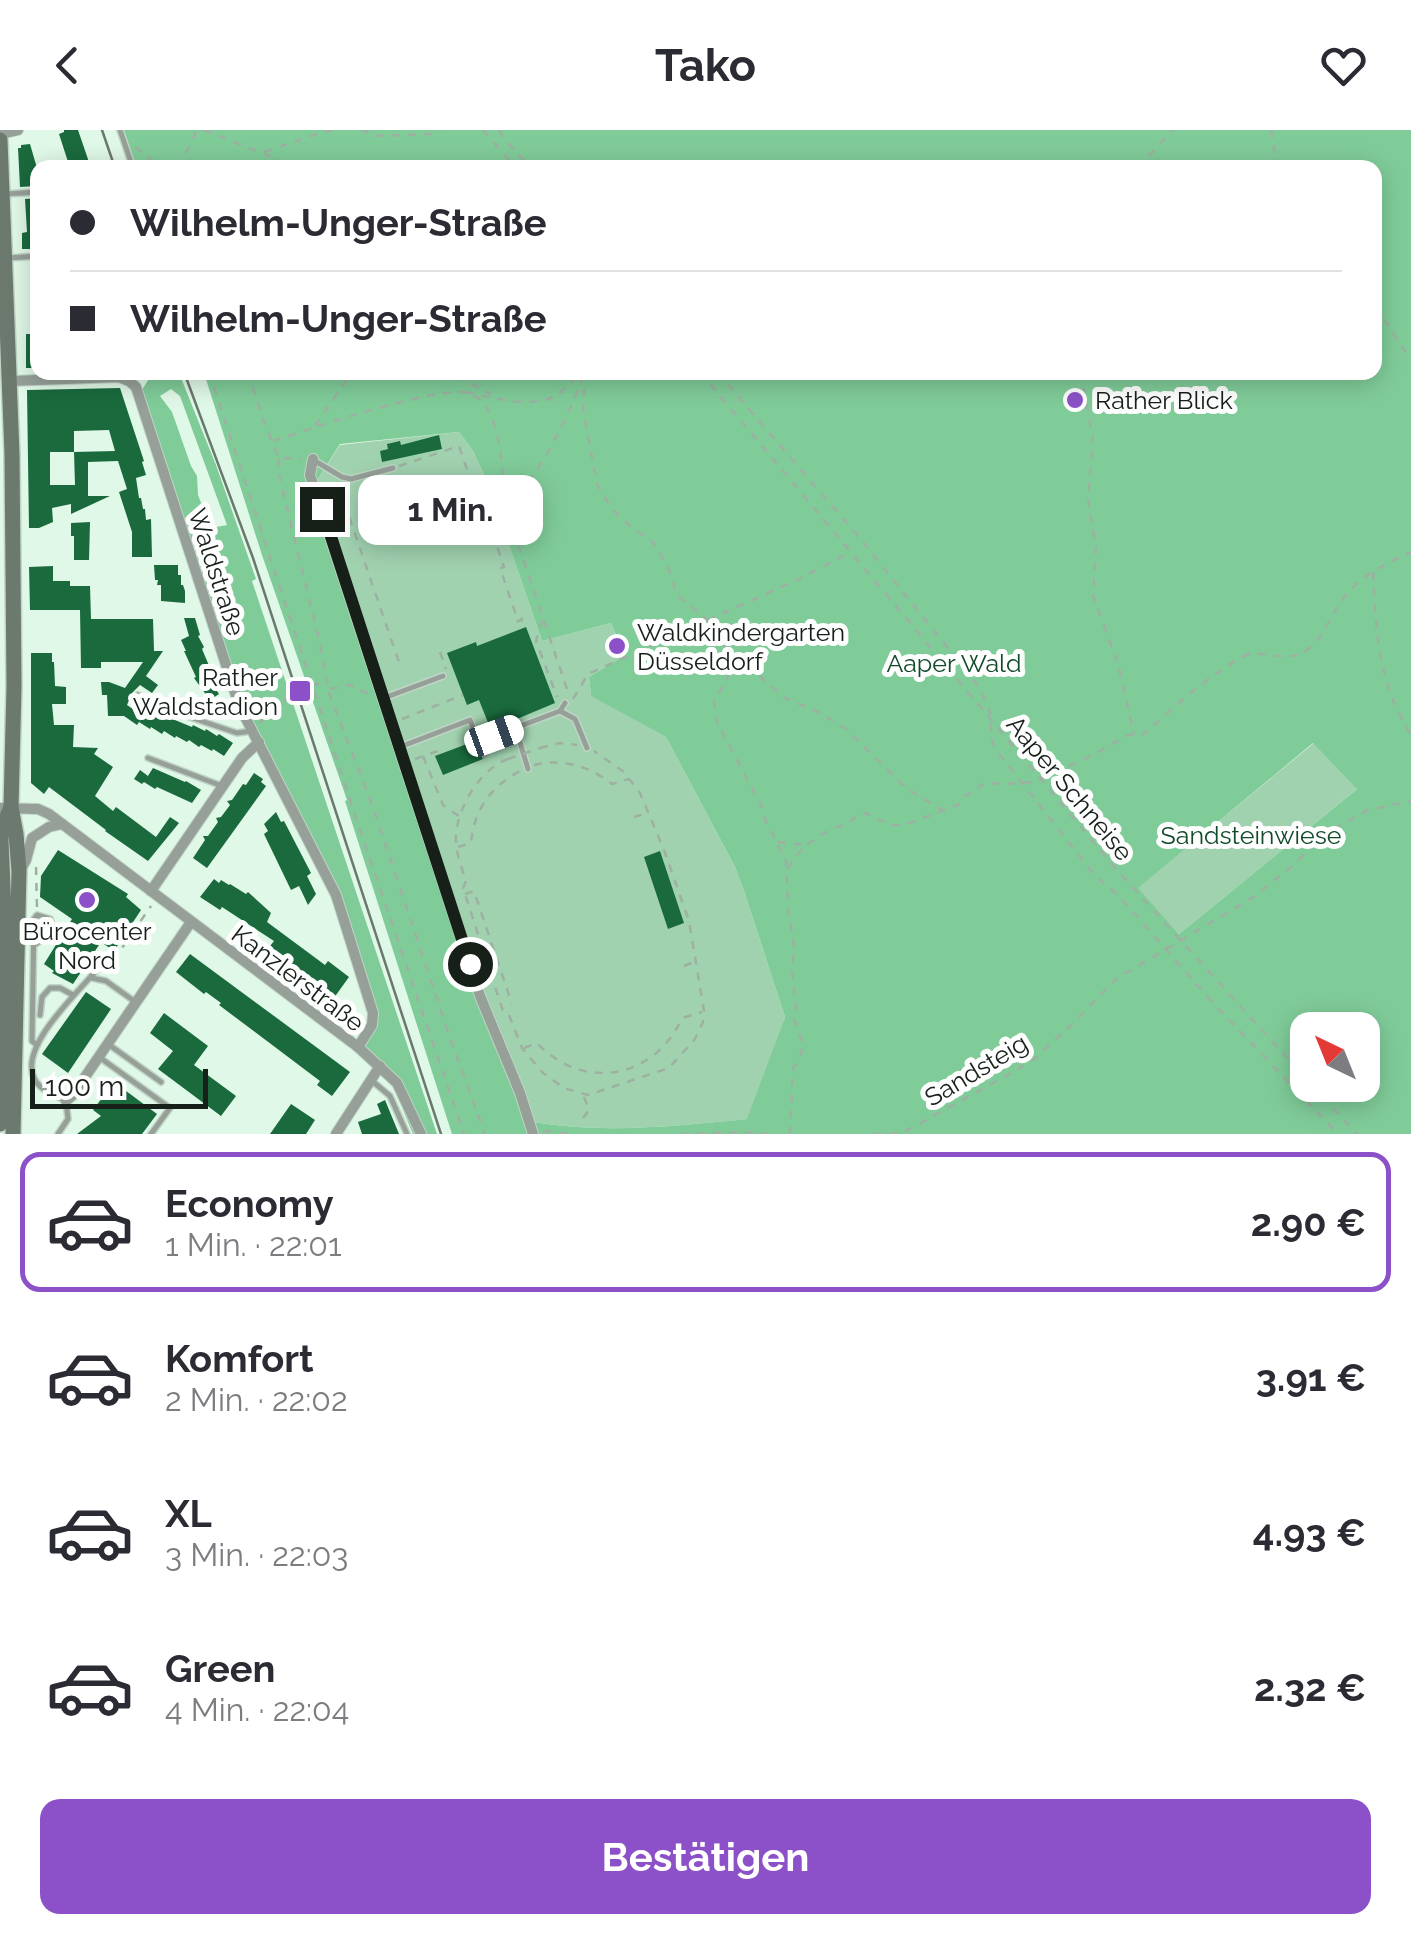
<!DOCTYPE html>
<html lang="de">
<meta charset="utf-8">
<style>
:root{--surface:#fff;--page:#f7f7f7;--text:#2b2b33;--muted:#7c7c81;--line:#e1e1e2;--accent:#8c51c8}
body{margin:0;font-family:Raleway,sans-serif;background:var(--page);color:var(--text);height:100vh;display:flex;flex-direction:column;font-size:38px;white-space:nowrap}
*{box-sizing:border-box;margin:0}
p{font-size:32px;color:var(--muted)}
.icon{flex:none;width:55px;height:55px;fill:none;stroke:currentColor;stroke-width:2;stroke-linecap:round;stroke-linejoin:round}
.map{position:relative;height:1004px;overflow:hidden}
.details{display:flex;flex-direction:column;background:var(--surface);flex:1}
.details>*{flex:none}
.banner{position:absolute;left:30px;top:30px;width:1352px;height:220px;border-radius:20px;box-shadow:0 5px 25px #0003;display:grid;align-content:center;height:220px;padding:0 40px;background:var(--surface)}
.needle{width:65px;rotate:317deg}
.controls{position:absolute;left:1290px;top:882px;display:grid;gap:20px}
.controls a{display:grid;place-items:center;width:90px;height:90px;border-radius:20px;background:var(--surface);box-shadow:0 5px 25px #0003;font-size:50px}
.scale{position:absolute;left:30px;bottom:25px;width:178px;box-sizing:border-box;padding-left:10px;border:5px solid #171f19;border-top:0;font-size:28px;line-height:35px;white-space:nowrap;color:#171f19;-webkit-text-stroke:8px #fefefe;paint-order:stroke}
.end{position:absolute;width:45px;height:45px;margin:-22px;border:12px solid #171f19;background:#fff;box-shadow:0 0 0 5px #fff}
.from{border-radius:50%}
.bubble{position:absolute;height:70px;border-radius:20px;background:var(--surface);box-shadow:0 5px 25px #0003;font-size:32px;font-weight:700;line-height:70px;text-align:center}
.car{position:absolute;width:30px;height:60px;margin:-30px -15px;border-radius:12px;box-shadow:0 0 8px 2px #0007;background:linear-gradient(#fff 24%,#345 0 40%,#fff 0 76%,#345 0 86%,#fff 0)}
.banner b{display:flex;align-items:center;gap:35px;height:95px;font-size:38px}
.banner b+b{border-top:2px solid var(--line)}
.banner i{width:25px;height:25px;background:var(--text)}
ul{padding:18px 0 0;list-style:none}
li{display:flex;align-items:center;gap:30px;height:140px;margin:0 20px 15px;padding:0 20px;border:5px solid transparent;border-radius:20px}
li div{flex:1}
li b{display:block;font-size:38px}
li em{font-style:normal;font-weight:700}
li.selected{border-color:var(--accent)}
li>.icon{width:90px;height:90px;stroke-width:1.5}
.primary-button{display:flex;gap:20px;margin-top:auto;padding:20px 40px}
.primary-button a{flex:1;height:115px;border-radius:20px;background:var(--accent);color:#fff;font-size:40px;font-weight:700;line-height:115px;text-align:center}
header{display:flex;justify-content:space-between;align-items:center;height:130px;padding:0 40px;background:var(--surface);font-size:45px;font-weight:700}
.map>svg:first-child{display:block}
</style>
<header><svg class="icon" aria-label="back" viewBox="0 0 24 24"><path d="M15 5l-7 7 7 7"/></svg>Tako<svg class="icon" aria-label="heart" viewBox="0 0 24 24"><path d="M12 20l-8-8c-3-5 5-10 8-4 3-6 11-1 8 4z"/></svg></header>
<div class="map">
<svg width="1411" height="1004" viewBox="0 0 1411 1004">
<rect width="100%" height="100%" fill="#e0f8e7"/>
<g fill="#a1d2b0">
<path d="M459 302 473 321 487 351 542 511 611 493 625 525 589 547 591 565 666 607 735 737 744 761 785 887 748 989C675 996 605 1004 533 992L482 865 314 355 340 315Z"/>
<polygon points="1314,613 1358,658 1179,804 1137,758"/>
</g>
<g fill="#80cc99" fill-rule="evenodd">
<path d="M123 0H1411V1004H452L345 671 347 670 262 425 204 243 1375 242V38H135ZM459 302 473 321 487 351 542 511 611 493 625 525 589 547 591 566 666 607 735 737 744 761 785 887 747 989C676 996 604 1004 533 992L482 865 314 355 340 314ZM1313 613 1357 659 1179 804 1138 758ZM1308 900H1362V955H1308Z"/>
<path d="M148 243H179L216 335 256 449 252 451 437 1004H413L392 954 364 915 373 896 340 772 242 573 140 263 150 247ZM171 259 180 266 227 395 211 398 198 365 197 346 191 336 172 282 160 266Z"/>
</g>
<g fill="#1a6a3d" fill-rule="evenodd">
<polygon points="64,0 78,0 91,38 70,38 59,4 64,2"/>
<polygon points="30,14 37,38 36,56 20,57 18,18 21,18 21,15"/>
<polygon points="38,68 38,119 22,119 22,103 27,102 25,69"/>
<rect x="26" y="204" width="12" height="34"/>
<path d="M120 258 144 331 142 332 146 345 136 348 139 368H141L143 379H145L146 390 151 389 152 427H132V402L119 362 127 359 118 331 88 332V366H110L71 384V374L52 378 53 392 39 398H29L27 260ZM109 300 115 321 74 322V301ZM50 322H74L75 355H50Z"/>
<polygon points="439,305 442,319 382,332 380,321 388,319 387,314 400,311 401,315"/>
<polygon points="90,392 89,430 74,430 74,406 71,406 71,393"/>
<polygon points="154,435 178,435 178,445 181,445 181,455 183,455 185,461 185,473 161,471 161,455 157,455 158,450 155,450"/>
<polygon points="53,436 53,451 70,451 70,456 90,456 91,489 153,489 154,521 163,521 146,546 158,555 152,563 140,555 132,563 127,575 143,586 137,595 124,586 108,586 107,565 102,565 101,552 109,552 125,558 143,532 101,532 101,538 81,538 80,480 30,480 29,437"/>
<polygon points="184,488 195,488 200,505 198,506 204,517 202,519 210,538 209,544 214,551 211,552 219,564 210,570 194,548 196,547 184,521 186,521 181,510 189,506"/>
<polygon points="526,497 555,573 491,600 479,570 467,575 447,523 476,512 477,516"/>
<polygon points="31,523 52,523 52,532 54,532 55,556 66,557 66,574 52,574 54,595 74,595 73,617 98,618 94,624 113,637 95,666 113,681 116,677 156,707 170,687 179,693 148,731 105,701 106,700 49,657 44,664 31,653"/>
<polygon points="148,579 192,597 193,595 205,601 206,599 217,606 219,604 233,613 224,626 213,619 212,621 201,615 199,617 189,610 187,612 176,606 175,608 164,601 162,604 151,597 150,599 139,592"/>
<polygon points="475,611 483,629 443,645 435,626"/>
<polygon points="153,638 185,652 186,651 201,660 192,673 157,657 155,659 144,652 142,654 134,649 140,640 148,646 146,649"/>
<polygon points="254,643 263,649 261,652 266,656 207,738 193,728 205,710 203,706 208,706 218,692 216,688 221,687 230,675 227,671 232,670 243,654 246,655"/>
<polygon points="276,682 281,692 284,691 311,743 307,746 316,764 308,775 299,756 291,760 264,704 268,701 264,694"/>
<polygon points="58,720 128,764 126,767 141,780 114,821 101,812 73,854 52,843 54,841 44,834 72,789 40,767 41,746"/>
<polygon points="660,721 684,793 668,799 644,727"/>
<polygon points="214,749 219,753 221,750 229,755 230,754 246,764 248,762 271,783 267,792 325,835 328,831 349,847 331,872 309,856 312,853 267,820 274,811 222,777 220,780 200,767"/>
<polygon points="190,824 350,942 332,966 317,955 320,951 219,875 221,873 206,862 204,864 176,842"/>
<polygon points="86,862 111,879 68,943 42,924"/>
<polygon points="164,883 208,916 194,935 236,966 221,986 158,939 173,921 150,903"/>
<polygon points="114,952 157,984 142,1004 77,1004 101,986 93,980"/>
<polygon points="385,970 399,1004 362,1004 358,992 381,984 377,974"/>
<polygon points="291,974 315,990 306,1004 270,1004"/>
</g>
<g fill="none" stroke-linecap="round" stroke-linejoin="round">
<g stroke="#c0d5c6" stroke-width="8">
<g id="service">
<polyline points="120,0 133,38"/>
<polyline points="5,64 38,62"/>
<polyline points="8,128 38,126"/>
<polyline points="315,331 342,347 351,349 393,338"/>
<polyline points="138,565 154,575 237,603 252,601"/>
<polyline points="384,568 443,546"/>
<polyline points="560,581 575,589 587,618"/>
<polyline points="516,599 528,639"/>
<polyline points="400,617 470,590 475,603 483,610 560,581 565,573"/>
<polyline points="148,628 222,656"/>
<path d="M34 815C44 809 56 802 50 789L37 785 34 789 32 911 37 915"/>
<polyline points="92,848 106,851 134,871"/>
<polyline points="40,885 42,867 50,858 60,858 73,865"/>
<polyline points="108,914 161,952"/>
<polyline points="99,927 170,978 151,1004"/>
<polyline points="371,950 390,966 407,1004"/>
<path d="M58 1004 68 989 66 971C55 965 39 960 34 948 18 913 87 855 105 830"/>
</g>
</g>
<g stroke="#c0d5c6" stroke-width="12">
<g id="minor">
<polyline points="0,4 18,0"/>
<polyline points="11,251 119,247 129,251 136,257 239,575 336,765 373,883 372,895 358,917"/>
<polyline points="313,329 310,345 480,866 520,963 533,1004"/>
<polyline points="0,678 38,679 49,684 358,917 397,953 421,1004"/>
<polyline points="20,741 26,730 32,708 49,697 62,694"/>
<polyline points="151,761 242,628 259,612"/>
<polyline points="66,971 72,966 191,792"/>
<polyline points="336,1004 380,936"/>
</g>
</g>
<g stroke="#c0d5c6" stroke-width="18">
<g id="secondary">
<polyline points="0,10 12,324 14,557 11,677 16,704 19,741 13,1004"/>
<polyline points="0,994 5,804 1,710 2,698 11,677"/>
</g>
</g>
<g stroke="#9db0a2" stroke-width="2.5" stroke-dasharray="8 8" stroke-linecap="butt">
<polyline points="204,0 277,29 289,38"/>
<polyline points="361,0 377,6 433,4 440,0"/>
<polyline points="483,0 516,38"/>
<polyline points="499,0 504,9 531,38"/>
<polyline points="1271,0 1276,30 1281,38"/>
<polyline points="135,17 162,38"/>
<polyline points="264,22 323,2 337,0"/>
<polyline points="179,38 197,0"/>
<polyline points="1138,38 1172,0"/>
<polyline points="1267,38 1275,31"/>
<polyline points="1375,176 1411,230"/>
<polyline points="162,242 162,256"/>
<polyline points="209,242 358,694 464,1004"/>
<polyline points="248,242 265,295 279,328 301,329"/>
<polyline points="442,242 460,248 491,264"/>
<polyline points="585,242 583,279 597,354 611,378 631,397 653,412 667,435 677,465 707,490 721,508 731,528 728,547 714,572 717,592 762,677 765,689 786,731 788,777 794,816 792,842 796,875 794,889 803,915 801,924 793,939 790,1004"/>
<polyline points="700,242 1116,739 1308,951"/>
<path d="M717 242 863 412 975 552C981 563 988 573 990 585 992 599 989 607 996 620L1095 746 1117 764 1212 872 1338 1004"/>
<polyline points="1081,242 1093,310 1088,369 1096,418 1093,465 1118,534 1134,604"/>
<path d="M466 262C494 267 530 280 557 265 566 259 574 249 582 242"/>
<polyline points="315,296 352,242"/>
<path d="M273 311C307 300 438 255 467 263 477 265 485 273 489 282 504 311 501 349 507 380"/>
<polyline points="279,328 279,344 319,510 328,560 374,680 449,905 485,1004"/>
<polyline points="399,336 459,316 474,360 478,359 504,437 500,438 516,485 521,487 522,490 515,492 516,495"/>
<polyline points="339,357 400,535"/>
<path d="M1373 442C1376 502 1378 553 1411 605"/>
<polyline points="542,490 536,511 557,567"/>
<polyline points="440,522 446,539"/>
<polyline points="733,528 746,534 783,567 818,582 845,598 907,659 942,680"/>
<polyline points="289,553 292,563"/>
<polyline points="330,559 350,555 369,564"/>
<path d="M567 559 507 382C541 338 565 296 584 244"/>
<polyline points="573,569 588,544 799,449 849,423"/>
<polyline points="402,589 463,565"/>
<polyline points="260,593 292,564 324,551"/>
<polyline points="497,613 502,629"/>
<polyline points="540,618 560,613 577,615"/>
<polyline points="423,626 443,675 460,687"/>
<polyline points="483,628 488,624 485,616"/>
<polyline points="415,629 438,621"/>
<path d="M508 629C479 639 454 682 456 713 457 726 462 739 466 751L463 758 503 881 509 885 522 918 543 943 564 958 588 965 669 938 695 909 703 892 704 881 689 791 664 720 640 663 624 642 594 621"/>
<path d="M534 635C563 628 589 636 612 654L629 649"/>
<polyline points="634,687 647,683"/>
<polyline points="778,712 805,715"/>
<path d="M458 717 471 713C474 679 492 655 522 640"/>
<polyline points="36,737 37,779"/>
<path d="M788 739 794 728 806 715 831 699 847 694 859 684 865 683 891 695H904L958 675 965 666 985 653 1008 654 1032 652 1091 626 1128 605H1142C1168 583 1192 560 1220 541 1228 536 1237 528 1247 525 1268 520 1287 534 1307 520 1324 507 1330 486 1342 470 1359 446 1385 434 1411 422"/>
<polyline points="465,764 474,761 512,874"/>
<polyline points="112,829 115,828 151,776"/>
<polyline points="684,836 694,832"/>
<path d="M524 918 537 913C583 962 655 949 682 888L702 882"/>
<polyline points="1311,955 1357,1004"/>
<polyline points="583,988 589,980 584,967"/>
<polyline points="543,1001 572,1004"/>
<polyline points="681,1004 744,1002 768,1004"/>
<polyline points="874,1004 902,1003 1013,942 1034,929 1069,897 1116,849 1252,768 1295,734 1321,706 1366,681 1411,671"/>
</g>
<use href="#service" stroke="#96a098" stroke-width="5"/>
<use href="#minor" stroke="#96a098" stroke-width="10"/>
<use href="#secondary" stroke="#6b796f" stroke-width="15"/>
<g stroke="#6a786e" stroke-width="2.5">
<polyline points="102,0 115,38"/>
<polyline points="184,242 253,428 441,1004"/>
</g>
<polyline stroke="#9db0a2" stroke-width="2.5" stroke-dasharray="8 8" stroke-linecap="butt" points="508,629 540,618"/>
</g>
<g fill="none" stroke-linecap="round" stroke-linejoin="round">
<polyline stroke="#171f19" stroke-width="12" points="322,379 470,834"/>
</g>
<g fill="#8c51c8" stroke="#fefefe" stroke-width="4">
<circle cx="1075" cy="270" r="10"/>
<circle cx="617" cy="516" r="10"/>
<rect x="288" y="549" width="24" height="24" rx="5"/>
<circle cx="87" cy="770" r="10"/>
</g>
<g text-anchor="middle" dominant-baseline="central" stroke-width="10" stroke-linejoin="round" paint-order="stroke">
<g font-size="25" fill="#171f19" stroke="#fefefe" text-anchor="start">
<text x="1095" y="270">Rather Blick</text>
<text x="637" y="502">Waldkindergarten<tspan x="637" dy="29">Düsseldorf</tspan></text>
<text x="278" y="547" text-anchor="end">Rather<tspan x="278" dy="29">Waldstadion</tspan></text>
<text x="87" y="801" text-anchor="middle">Bürocenter<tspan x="87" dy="29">Nord</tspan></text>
</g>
<g font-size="25" fill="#171f19" stroke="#fefefe">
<text transform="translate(217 442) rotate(72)">Waldstraße</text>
<text transform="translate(1070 658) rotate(50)">Aaper Schneise</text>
<text transform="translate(298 848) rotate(37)">Kanzlerstraße</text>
<text transform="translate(976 940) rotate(-31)">Sandsteig</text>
</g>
<g font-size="25" fill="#114b2a" stroke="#fefefe">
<text x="954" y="533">Aaper Wald</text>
<text x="1251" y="705">Sandsteinwiese</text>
</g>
</g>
</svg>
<div class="controls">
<a><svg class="needle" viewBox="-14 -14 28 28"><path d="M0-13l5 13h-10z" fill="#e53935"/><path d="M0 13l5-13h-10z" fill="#7c7c81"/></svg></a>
</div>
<div class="scale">100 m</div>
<i class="end from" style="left:470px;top:834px"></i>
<i class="end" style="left:322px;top:379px"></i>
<div class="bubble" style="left:358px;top:345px;width:185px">1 Min.</div>
<i class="car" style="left:494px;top:606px;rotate:70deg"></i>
<div class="banner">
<b><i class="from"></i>Wilhelm-Unger-Straße</b>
<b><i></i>Wilhelm-Unger-Straße</b>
</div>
</div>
<section class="details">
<ul>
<li class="selected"><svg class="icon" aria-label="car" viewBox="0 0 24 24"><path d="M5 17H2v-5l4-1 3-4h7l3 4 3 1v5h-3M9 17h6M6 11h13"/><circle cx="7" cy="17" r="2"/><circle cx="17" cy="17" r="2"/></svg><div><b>Economy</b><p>1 Min. · 22:01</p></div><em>2.90 €</em></li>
<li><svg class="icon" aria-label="car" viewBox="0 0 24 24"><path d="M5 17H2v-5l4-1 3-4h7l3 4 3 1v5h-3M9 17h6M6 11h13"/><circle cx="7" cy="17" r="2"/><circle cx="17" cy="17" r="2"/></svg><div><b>Komfort</b><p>2 Min. · 22:02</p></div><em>3.91 €</em></li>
<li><svg class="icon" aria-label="car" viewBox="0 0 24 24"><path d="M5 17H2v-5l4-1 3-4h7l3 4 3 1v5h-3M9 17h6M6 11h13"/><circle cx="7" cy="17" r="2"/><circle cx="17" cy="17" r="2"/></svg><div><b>XL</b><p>3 Min. · 22:03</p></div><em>4.93 €</em></li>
<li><svg class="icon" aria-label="car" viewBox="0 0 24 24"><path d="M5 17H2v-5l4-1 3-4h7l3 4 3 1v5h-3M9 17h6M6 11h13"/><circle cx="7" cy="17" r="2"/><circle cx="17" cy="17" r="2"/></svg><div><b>Green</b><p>4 Min. · 22:04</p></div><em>2.32 €</em></li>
</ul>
<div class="primary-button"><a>Bestätigen</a></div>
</section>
